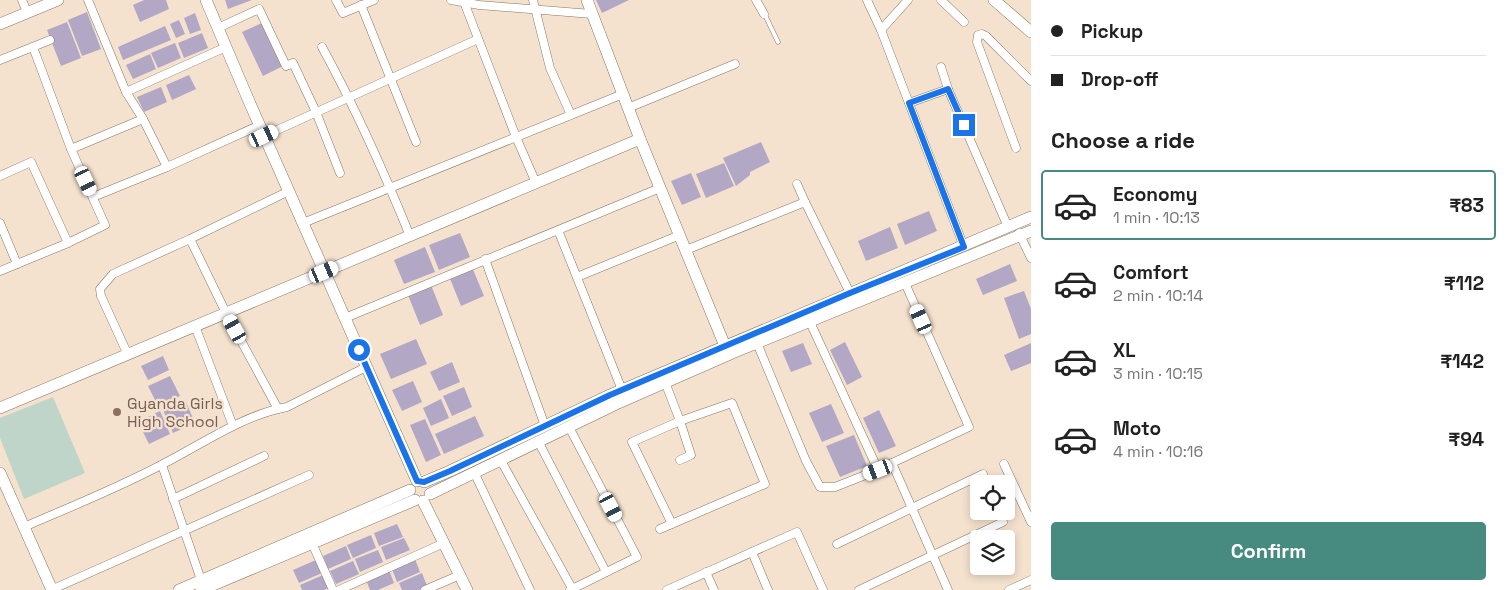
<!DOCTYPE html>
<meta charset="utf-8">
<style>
:root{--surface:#fff;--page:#f2f2f2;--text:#222;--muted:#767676;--line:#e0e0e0;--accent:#478b80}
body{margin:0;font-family:"Space Grotesk",sans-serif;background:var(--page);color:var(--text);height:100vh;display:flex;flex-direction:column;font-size:19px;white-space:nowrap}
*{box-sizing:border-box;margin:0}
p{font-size:16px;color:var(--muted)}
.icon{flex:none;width:28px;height:28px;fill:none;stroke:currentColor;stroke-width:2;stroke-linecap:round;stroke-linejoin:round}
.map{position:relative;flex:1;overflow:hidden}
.side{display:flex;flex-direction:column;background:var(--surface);width:475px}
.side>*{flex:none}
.banner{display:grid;align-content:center;height:110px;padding:0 20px;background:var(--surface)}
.tools{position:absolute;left:970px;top:475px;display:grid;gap:10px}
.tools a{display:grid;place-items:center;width:45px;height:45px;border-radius:5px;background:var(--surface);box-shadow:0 2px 8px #0003;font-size:25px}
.end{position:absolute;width:22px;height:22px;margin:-11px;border:6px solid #1a73e8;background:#fff;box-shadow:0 0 0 2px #fff}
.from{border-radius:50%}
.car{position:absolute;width:15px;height:30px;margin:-15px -8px;border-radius:6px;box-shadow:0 0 4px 1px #0007;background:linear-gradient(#fff 24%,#345 0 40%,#fff 0 76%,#345 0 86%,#fff 0)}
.banner b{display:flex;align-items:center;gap:18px;height:48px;font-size:19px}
.banner b+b{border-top:1px solid var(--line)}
.banner i{width:12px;height:12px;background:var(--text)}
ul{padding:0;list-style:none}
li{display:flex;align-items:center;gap:15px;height:70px;margin:0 10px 8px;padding:0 10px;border:2px solid transparent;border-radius:5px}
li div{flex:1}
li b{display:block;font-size:19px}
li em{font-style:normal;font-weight:700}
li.selected{border-color:var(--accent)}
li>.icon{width:45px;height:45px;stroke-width:1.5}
h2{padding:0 20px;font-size:22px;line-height:60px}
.button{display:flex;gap:10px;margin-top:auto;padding:10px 20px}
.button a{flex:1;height:58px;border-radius:5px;background:var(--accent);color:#fff;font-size:20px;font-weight:700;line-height:58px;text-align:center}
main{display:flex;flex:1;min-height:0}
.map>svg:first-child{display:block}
</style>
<main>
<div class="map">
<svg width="1031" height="590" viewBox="0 0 1031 590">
<rect width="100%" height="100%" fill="#f4e2ce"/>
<polygon fill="#bfd5c9" points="53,397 85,473 24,499 0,438 0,418"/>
<g fill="#b3a7c6">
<polygon points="144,0 166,0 169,9 140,22 133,5"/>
<polygon points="225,0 252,0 228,9"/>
<polygon points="596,0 629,0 602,13"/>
<polygon points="87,12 101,49 82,56 68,20"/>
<polygon points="195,13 201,30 190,34 184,18"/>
<polygon points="179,20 185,34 176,38 170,24"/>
<polygon points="67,22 81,58 61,66 47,30"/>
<polygon points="262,23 283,66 263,76 242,32"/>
<polygon points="165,26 171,40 123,60 118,47"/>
<polygon points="202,33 208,48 184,58 178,43"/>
<polygon points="175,43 181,58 158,68 151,53"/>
<polygon points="150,54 156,69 133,79 126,65"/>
<polygon points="189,75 196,89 172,100 166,85"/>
<polygon points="161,87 167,102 144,112 137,97"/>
<polygon points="761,142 770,162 750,172 750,175 736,186 723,158"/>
<polygon points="724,163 734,186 706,198 696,174"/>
<polygon points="691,173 701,197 682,205 671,181"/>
<polygon points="929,211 937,231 905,245 897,224"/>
<polygon points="890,227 898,248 866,261 858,241"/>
<polygon points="460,233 470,257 439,270 429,245"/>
<polygon points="425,247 435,272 404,284 394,260"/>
<polygon points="1010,264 1017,281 983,295 976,279"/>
<polygon points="472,267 484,296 461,306 449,276"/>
<polygon points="431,285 443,315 420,325 408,295"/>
<polygon points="1024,291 1031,309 1031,334 1019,339 1004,298"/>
<polygon points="416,339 427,364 391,379 380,354"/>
<polygon points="845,342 862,377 847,385 830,350"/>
<polygon points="803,343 812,364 791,372 782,351"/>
<polygon points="1031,343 1031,363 1011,371 1004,355"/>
<polygon points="163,356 169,370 148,380 141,366"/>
<polygon points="452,362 460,382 439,391 430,372"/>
<polygon points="170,376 180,396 158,406 148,386"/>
<polygon points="413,381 422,402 402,411 392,390"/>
<polygon points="464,387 472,407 452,416 443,396"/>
<polygon points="441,399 449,418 431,426 423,408"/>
<polygon points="185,400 195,423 173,433 163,410"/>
<polygon points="831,404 844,433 822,442 809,413"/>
<polygon points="879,410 896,446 879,453 863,418"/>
<polygon points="160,411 170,434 149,444 138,422"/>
<polygon points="475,416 484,436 444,454 435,434"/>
<polygon points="425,419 441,455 426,462 410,425"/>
<polygon points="854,435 867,466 840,477 826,446"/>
<polygon points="397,524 403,537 379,546 374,533"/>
<polygon points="371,535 376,548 353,558 347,545"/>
<polygon points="404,538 410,550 386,560 381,547"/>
<polygon points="346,546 351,559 328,569 323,556"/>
<polygon points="378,550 383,562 360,572 355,559"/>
<polygon points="415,559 420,572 397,582 392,569"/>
<polygon points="316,560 322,573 299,583 293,570"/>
<polygon points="353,561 359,574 336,584 330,571"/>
<polygon points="389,570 394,583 378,590 370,590 366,580"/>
<polygon points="422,573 427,586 419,590 402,590 399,583"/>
<polygon points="323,575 328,588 324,590 302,590 300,585"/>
</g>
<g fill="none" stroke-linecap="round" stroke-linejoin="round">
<g stroke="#877866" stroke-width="5">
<polyline id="lane" points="765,15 778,42"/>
</g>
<g stroke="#877866" stroke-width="9">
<g id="street">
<polyline points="22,0 27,12"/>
<polyline points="88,0 126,92 226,47"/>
<polyline points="336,0 343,13 374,0"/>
<polyline points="451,0 479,5 592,14"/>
<polyline points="533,0 550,68 571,115"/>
<polyline points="756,0 764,14"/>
<polyline points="867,0 881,30 964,247"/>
<polyline points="941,0 964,22"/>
<polyline points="464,2 516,137 536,183"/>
<polyline points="361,5 416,142"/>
<polyline points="218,28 259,9 286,66 293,63 316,112 340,173"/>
<polyline points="881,30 908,0"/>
<polyline points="33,47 71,149 105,225 68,243"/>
<path d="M322 47C356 109 384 172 410 236"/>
<polyline points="0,60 50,40"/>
<polyline points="941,67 948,89 1008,227"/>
<polyline points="126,92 143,119 167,167"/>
<polyline points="909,103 948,89"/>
<polyline points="628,108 735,64"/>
<polyline points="264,136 478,39"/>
<polyline points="1016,148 977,42 978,35 982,34 986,36 1031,81"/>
<polyline points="71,149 143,119"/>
<polyline points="0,176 31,162 68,243 0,271"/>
<polyline points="797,184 805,202"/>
<polyline points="93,197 167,167 260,125"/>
<polyline points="0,223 17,264"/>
<polyline points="303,223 623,94"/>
<polyline points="558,230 622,390"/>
<polyline points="1019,233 1031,258"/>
<polyline points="190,239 226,313 278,409"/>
<polyline points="686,250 805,202 850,293"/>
<polyline points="485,259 545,426"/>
<polyline points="577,277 680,235"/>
<polyline points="905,283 969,427 892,463 948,590"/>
<polyline points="345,318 660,188"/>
<polyline points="810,322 878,470"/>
<polyline points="195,326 233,426"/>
<polyline points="757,343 806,461 820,487 835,487 878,470 892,463"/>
<polyline points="128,355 101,296 100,289 113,274 190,239 289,191"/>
<polyline points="569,427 637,557 570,590"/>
<polyline points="538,441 606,572"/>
<polyline points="500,459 573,590"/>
<polyline points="1004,464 1031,522"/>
<polyline points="162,465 201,580"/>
<polyline points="474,472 530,590"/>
<polyline points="173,499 264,456"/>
<polyline points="672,524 632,442 680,421 691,455 680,460"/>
<path d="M24 527C70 507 118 488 163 464 202 444 243 415 287 407L366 367"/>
<polyline points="660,529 765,484 732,403 680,421 665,382"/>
<polyline points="312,543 333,590"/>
<polyline points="837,544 983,474"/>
<polyline points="752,552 768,590"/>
<polyline points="706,572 714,590"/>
<polyline points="51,590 309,475"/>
<polyline points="339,590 444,543"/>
<polyline points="425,590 460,575"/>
<polyline points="667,590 797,532 823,590"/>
<polyline points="859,590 1003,522"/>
<polyline points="1009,590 1031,580"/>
</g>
</g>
<g stroke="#877866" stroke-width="12">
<g id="secondary">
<polyline points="206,0 248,99 417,481"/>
<polyline points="587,0 640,139 727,351"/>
<polyline points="994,0 1031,32"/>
<polyline points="0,24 58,0"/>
<polyline points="0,408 640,139"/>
<polyline points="0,473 52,590"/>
<polyline points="424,482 450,471 610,395 1031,217"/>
<polyline points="430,494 616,404 737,351 1031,231"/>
<polyline points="423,501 467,590"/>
<polyline points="179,590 410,490"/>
<polyline points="201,590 415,500"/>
</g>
</g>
<use href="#lane" stroke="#fff" stroke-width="4"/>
<use href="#street" stroke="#fff" stroke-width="8"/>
<use href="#secondary" stroke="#fff" stroke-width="11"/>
</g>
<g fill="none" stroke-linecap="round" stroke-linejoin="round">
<polyline stroke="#1a73e8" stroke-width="6" points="359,350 417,481 424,482 450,471 610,395 850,293 964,247 909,103 948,89 964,125"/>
</g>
<circle fill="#8d6e63" stroke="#f4e2ce" stroke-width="2" cx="117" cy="412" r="5"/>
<g text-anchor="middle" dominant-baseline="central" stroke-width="4.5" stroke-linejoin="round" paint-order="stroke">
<g font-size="16" fill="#785e54" stroke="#f4e2ce" text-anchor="start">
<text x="127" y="403">Gyanda Girls<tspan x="127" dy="18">High School</tspan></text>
</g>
</g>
</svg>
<div class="tools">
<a><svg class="icon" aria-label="locate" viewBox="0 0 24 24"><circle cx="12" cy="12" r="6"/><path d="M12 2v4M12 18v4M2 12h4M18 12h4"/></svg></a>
<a><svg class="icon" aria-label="layers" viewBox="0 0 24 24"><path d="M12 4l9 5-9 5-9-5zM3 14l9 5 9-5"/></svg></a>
</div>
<i class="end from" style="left:359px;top:350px"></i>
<i class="end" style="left:964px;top:125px"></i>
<i class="car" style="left:264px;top:136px;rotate:65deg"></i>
<i class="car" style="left:86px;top:181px;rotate:155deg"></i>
<i class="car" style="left:324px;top:272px;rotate:67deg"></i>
<i class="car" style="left:921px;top:319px;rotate:336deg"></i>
<i class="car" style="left:235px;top:329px;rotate:331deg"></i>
<i class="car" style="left:878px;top:470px;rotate:249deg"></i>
<i class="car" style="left:611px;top:507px;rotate:152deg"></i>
</div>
<section class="side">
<div class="banner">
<b><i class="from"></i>Pickup</b>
<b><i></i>Drop-off</b>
</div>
<h2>Choose a ride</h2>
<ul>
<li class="selected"><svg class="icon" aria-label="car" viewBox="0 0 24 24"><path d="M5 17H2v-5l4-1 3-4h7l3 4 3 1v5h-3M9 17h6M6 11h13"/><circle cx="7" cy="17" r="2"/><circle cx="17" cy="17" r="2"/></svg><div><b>Economy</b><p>1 min · 10:13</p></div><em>₹83</em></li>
<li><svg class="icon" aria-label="car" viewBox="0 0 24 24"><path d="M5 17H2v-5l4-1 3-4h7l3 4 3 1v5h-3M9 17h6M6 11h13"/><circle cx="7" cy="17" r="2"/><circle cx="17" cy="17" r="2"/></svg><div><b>Comfort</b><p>2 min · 10:14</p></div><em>₹112</em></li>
<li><svg class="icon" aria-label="car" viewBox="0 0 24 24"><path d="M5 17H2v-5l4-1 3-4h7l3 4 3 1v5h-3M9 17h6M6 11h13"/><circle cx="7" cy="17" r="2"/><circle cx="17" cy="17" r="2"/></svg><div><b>XL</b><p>3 min · 10:15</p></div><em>₹142</em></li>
<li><svg class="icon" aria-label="car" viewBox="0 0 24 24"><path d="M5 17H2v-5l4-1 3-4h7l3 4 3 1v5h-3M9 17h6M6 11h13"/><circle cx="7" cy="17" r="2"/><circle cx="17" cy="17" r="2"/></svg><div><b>Moto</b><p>4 min · 10:16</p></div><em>₹94</em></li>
</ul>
<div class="button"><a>Confirm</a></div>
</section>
</main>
